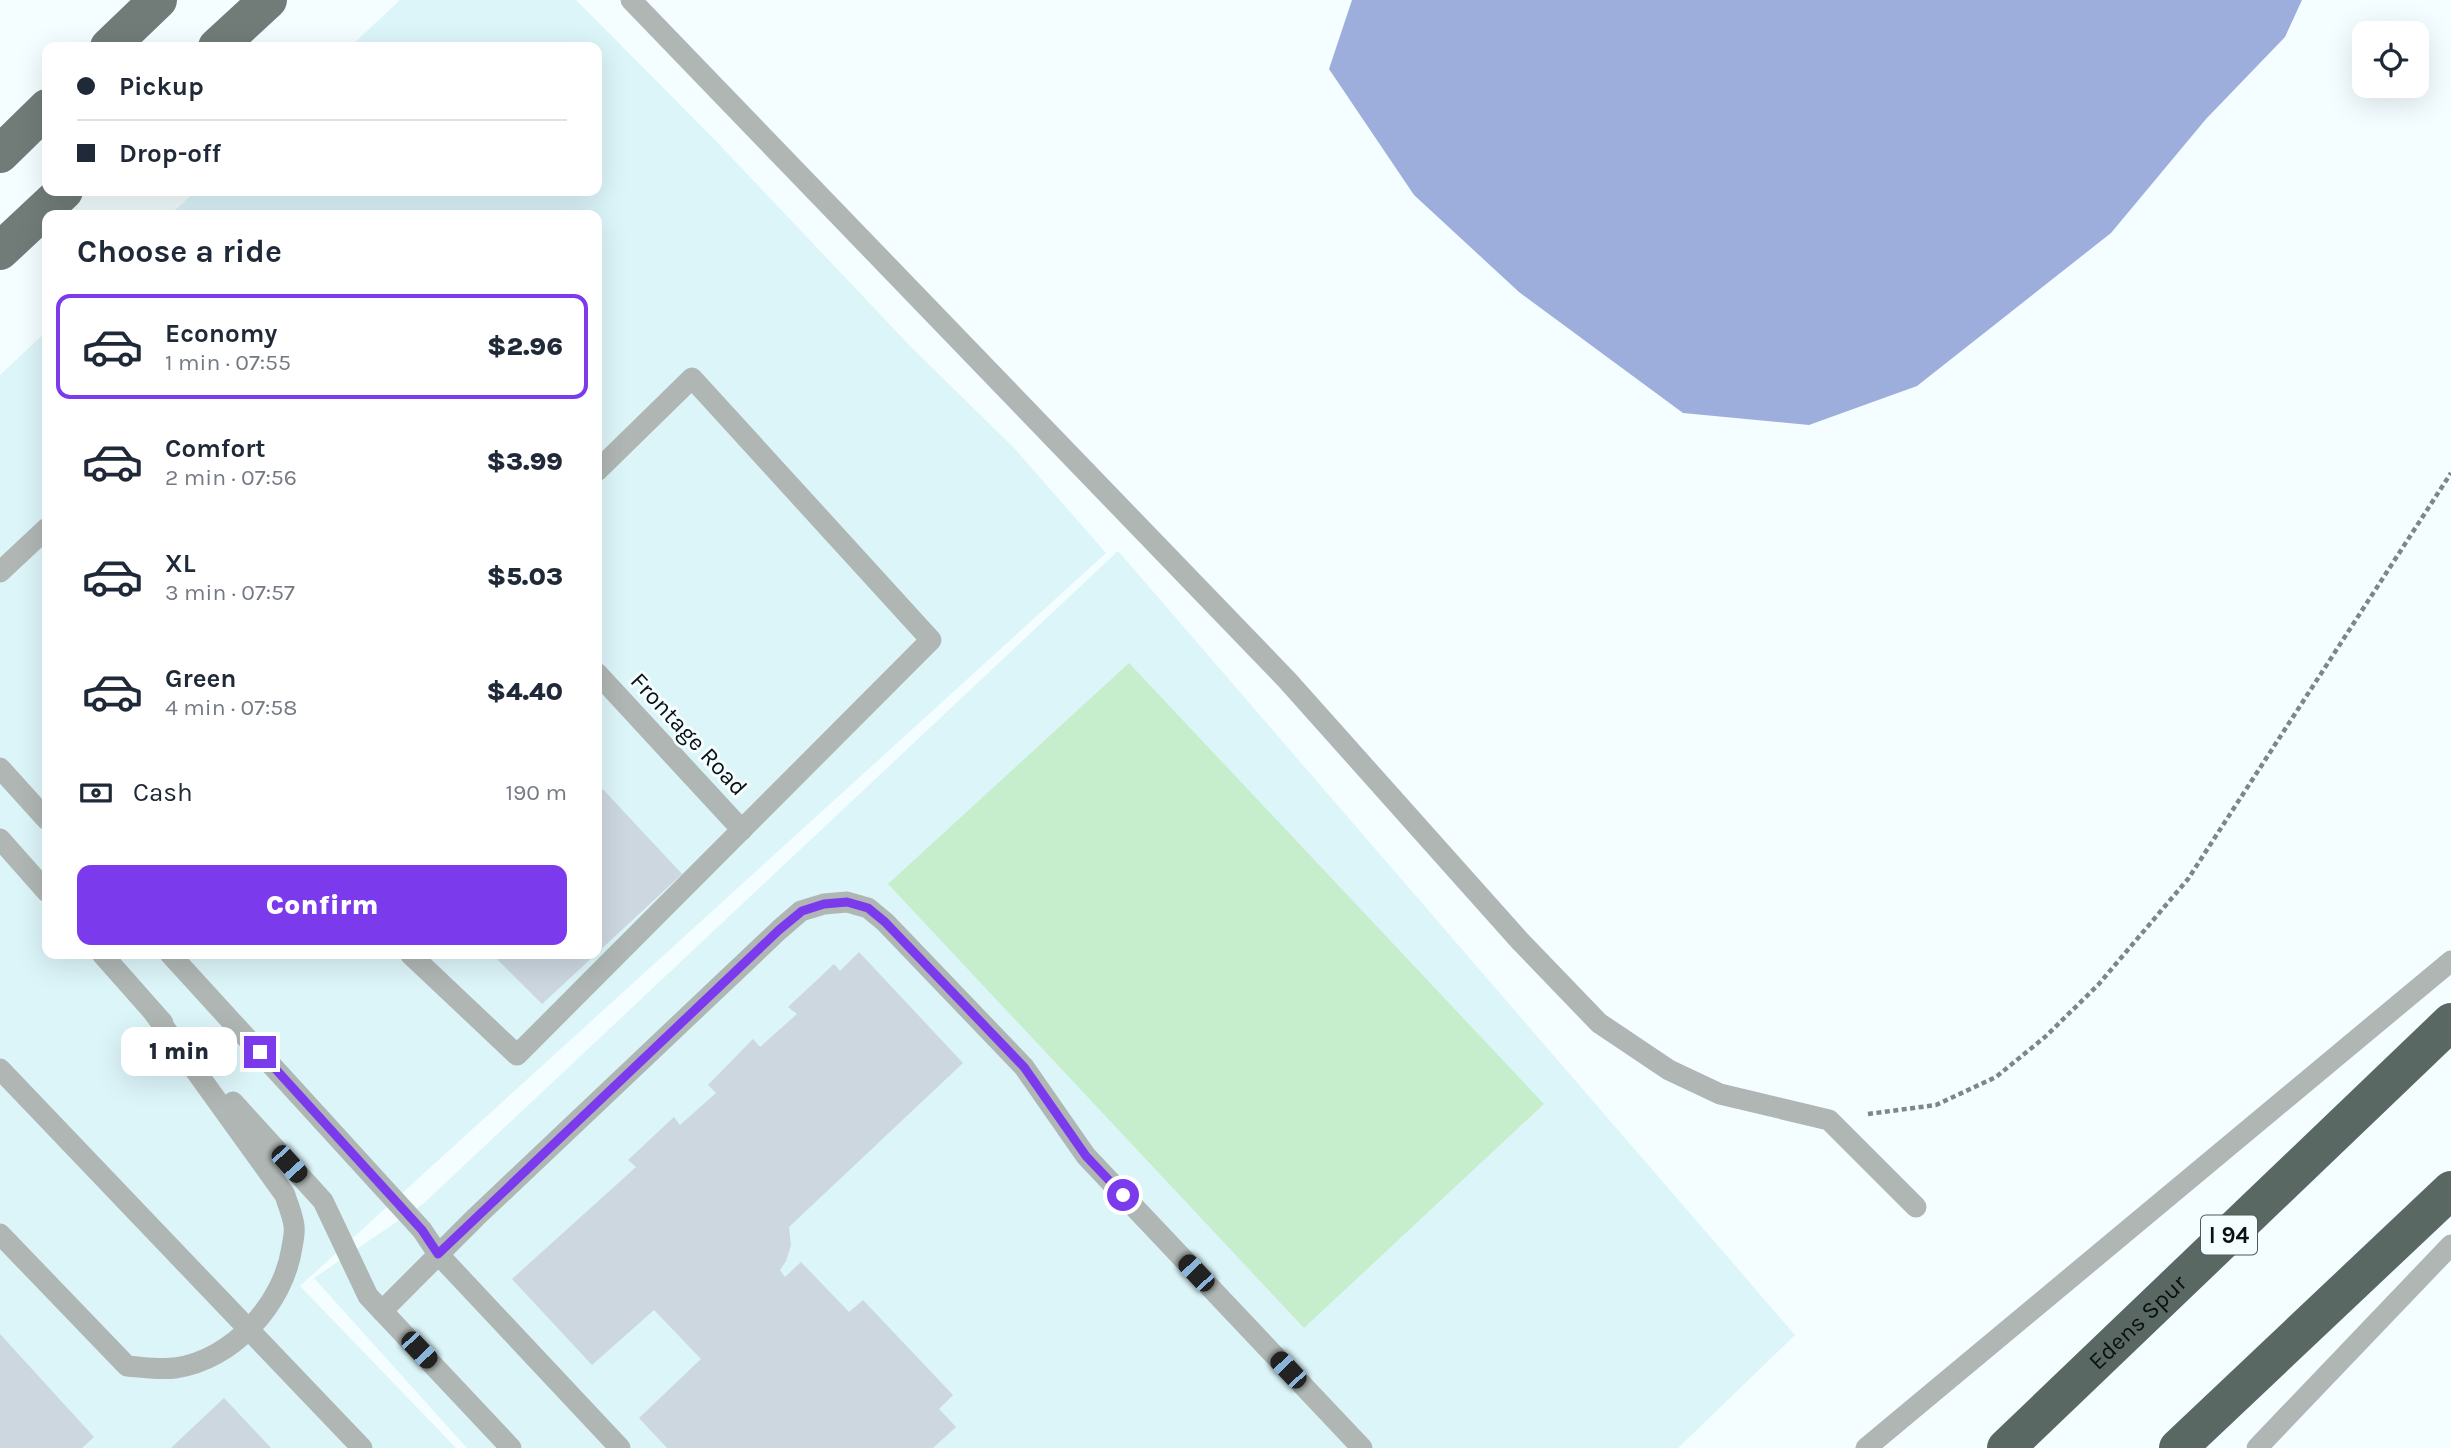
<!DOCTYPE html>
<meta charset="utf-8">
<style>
:root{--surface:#fff;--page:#f6f6f7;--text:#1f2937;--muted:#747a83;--line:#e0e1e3;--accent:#7c3aed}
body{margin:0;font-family:Karla,sans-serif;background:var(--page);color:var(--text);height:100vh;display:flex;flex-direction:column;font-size:26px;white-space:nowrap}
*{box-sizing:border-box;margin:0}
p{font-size:23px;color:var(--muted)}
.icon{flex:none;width:38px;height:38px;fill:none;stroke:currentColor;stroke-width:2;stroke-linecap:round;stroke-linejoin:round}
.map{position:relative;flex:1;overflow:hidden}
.sheet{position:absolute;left:42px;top:210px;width:560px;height:749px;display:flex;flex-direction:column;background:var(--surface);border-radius:14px;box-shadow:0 7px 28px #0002}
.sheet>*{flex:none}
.top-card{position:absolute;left:42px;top:42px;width:560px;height:154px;border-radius:14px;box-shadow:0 7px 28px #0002;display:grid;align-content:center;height:154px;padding:0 35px;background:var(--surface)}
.controls{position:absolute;left:2352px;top:21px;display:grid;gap:14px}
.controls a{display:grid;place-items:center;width:77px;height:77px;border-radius:14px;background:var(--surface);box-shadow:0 7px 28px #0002;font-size:35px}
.end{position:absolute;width:32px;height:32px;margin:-16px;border:9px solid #7c3aed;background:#fff;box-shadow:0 0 0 4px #fff}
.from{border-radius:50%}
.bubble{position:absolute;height:49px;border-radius:14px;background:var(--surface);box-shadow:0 7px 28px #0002;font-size:23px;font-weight:800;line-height:49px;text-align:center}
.car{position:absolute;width:21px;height:42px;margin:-21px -10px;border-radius:9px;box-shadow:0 0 5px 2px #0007;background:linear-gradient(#222 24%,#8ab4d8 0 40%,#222 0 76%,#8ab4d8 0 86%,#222 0)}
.top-card b{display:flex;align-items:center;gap:24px;height:66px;font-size:26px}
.top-card b+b{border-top:2px solid var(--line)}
.top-card i{width:18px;height:18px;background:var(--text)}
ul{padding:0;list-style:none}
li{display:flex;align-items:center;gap:21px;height:105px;margin:0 14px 10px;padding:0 21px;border:4px solid transparent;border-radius:14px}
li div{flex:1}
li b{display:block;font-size:26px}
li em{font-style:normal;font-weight:800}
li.active{border-color:var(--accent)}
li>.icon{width:63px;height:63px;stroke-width:1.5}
h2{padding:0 35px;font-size:32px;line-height:84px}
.pay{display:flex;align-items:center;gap:18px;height:77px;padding:0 35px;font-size:26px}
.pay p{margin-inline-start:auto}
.button{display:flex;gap:14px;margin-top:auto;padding:14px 35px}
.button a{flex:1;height:80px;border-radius:14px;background:var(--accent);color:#fff;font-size:28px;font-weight:800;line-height:80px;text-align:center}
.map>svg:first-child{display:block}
</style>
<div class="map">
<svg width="2451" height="1448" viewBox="0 0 2451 1448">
<rect width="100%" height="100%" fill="#f4fdff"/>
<g fill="#dcf5f9">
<polygon points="400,0 576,0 715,140 910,346 1015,449 1106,553 300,1286 456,1448 0,1448 0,375 47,331 47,954 597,954 597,215 170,215 196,191 597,191 597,47 350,47"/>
<polygon points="1118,551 1795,1335 1678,1448 467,1448 314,1278 423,1204"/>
</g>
<polygon fill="#c7eecc" points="1129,663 1544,1104 1304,1328 888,884"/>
<polygon fill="#9daedd" points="1352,0 2302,0 2285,37 2206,119 2111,233 1917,386 1809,425 1683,413 1519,292 1414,195 1329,69"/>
<g fill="#ccd7e0">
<polygon points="597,783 682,874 597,953"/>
<polygon points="859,952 963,1063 789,1227 791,1245 786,1261 780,1270 785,1277 801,1262 849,1312 863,1300 953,1395 939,1409 956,1427 933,1448 667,1448 639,1418 701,1359 654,1310 592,1365 512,1279 636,1167 628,1160 674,1117 680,1125 716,1093 708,1085 753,1039 760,1047 797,1014 788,1007 834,964 840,971"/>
<polygon points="492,954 596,954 542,1004"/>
<polygon points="0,1334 94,1437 82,1448 0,1448"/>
<polygon points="224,1398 271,1448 171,1448"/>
</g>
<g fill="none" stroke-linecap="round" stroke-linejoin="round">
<polyline stroke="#7f8688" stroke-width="4.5" stroke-dasharray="5 3.5" stroke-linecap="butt" points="1868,1114 1936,1105 1996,1077 2045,1037 2098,985 2188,879 2451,473"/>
<g stroke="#afb6b4" stroke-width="21">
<polyline points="631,0 1287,680 1520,941 1599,1023 1669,1070 1720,1094 1829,1120 1916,1207"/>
<polyline points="0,572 47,528"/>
<polyline points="597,673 742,830"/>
<polyline points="0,768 47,820"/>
<polyline points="0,839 47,892"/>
<polyline points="102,954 163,1023"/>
<polyline points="170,954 422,1230 438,1254 620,1448"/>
<polyline points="410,954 517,1055 931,640 692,378 597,471"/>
<polyline points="0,1069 362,1448"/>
<polyline points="233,1102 323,1201 368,1296 511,1448"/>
<path d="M0 1234 127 1366C142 1367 160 1370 175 1368 233 1360 284 1303 292 1247 293 1241 295 1233 294 1226 293 1216 288 1205 285 1195L154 1013"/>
<polyline points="382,1311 476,1217 779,930 801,911 824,904 847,902 868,908 885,922 1024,1067 1086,1156 1362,1448"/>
<polyline points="1866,1448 2451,961"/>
<polyline points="2257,1448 2451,1245"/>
</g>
<g stroke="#717c79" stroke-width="38">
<polyline points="109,47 158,0"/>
<polyline points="217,47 268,0"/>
<polyline points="0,154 47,108"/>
<polyline points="0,251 64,191"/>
</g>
<g stroke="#5a6864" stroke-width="38">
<path id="s1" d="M2006 1448 2451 1022"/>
<polyline points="2178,1448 2451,1190"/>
</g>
</g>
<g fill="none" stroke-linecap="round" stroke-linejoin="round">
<polyline stroke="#7c3aed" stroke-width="9" points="260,1052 422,1230 438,1254 779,930 802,911 824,904 847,902 868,908 885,922 1024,1067 1086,1156 1123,1195"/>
</g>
<g text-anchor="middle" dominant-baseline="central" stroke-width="6" stroke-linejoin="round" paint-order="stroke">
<rect fill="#f4fdff" stroke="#515758" stroke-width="2" x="2201" y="1215.5" width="56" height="39" rx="5"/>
<g font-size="23" font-weight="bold" fill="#0b1011">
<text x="2229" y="1235">I 94</text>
</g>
<g font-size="24" fill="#0b1011" stroke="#f4fdff">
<text transform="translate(689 734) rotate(47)">Frontage Road</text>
<text stroke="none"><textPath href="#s1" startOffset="182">Edens Spur</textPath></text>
</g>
</g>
</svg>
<div class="controls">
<a><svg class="icon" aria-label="locate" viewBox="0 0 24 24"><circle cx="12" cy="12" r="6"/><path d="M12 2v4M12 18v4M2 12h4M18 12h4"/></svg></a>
</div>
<i class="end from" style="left:1123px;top:1195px"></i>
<i class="end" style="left:260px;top:1052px"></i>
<div class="bubble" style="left:121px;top:1027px;width:116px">1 min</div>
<i class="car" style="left:289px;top:1164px;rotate:138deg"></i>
<i class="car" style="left:1196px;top:1273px;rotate:317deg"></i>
<i class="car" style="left:419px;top:1350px;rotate:137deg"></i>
<i class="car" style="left:1288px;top:1370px;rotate:317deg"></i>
<div class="top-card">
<b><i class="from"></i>Pickup</b>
<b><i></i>Drop-off</b>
</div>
<section class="sheet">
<h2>Choose a ride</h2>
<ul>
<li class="active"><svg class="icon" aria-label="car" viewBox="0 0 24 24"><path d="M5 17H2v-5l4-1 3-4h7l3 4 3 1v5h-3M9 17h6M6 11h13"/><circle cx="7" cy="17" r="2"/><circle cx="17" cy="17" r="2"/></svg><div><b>Economy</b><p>1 min · 07:55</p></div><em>$2.96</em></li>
<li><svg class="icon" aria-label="car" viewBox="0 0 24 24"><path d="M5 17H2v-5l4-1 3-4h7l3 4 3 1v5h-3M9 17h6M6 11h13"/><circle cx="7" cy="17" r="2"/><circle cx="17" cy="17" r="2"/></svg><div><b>Comfort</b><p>2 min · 07:56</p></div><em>$3.99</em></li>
<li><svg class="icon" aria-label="car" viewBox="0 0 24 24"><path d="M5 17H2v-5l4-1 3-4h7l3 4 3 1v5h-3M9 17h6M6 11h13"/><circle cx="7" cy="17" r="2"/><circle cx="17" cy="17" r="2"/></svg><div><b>XL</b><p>3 min · 07:57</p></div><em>$5.03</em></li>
<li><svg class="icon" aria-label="car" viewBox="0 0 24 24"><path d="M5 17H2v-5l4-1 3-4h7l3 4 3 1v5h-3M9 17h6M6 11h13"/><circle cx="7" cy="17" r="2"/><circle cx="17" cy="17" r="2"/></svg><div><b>Green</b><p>4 min · 07:58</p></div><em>$4.40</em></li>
</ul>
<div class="pay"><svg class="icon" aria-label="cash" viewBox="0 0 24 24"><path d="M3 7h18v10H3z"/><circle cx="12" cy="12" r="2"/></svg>Cash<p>190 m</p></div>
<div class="button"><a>Confirm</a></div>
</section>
</div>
